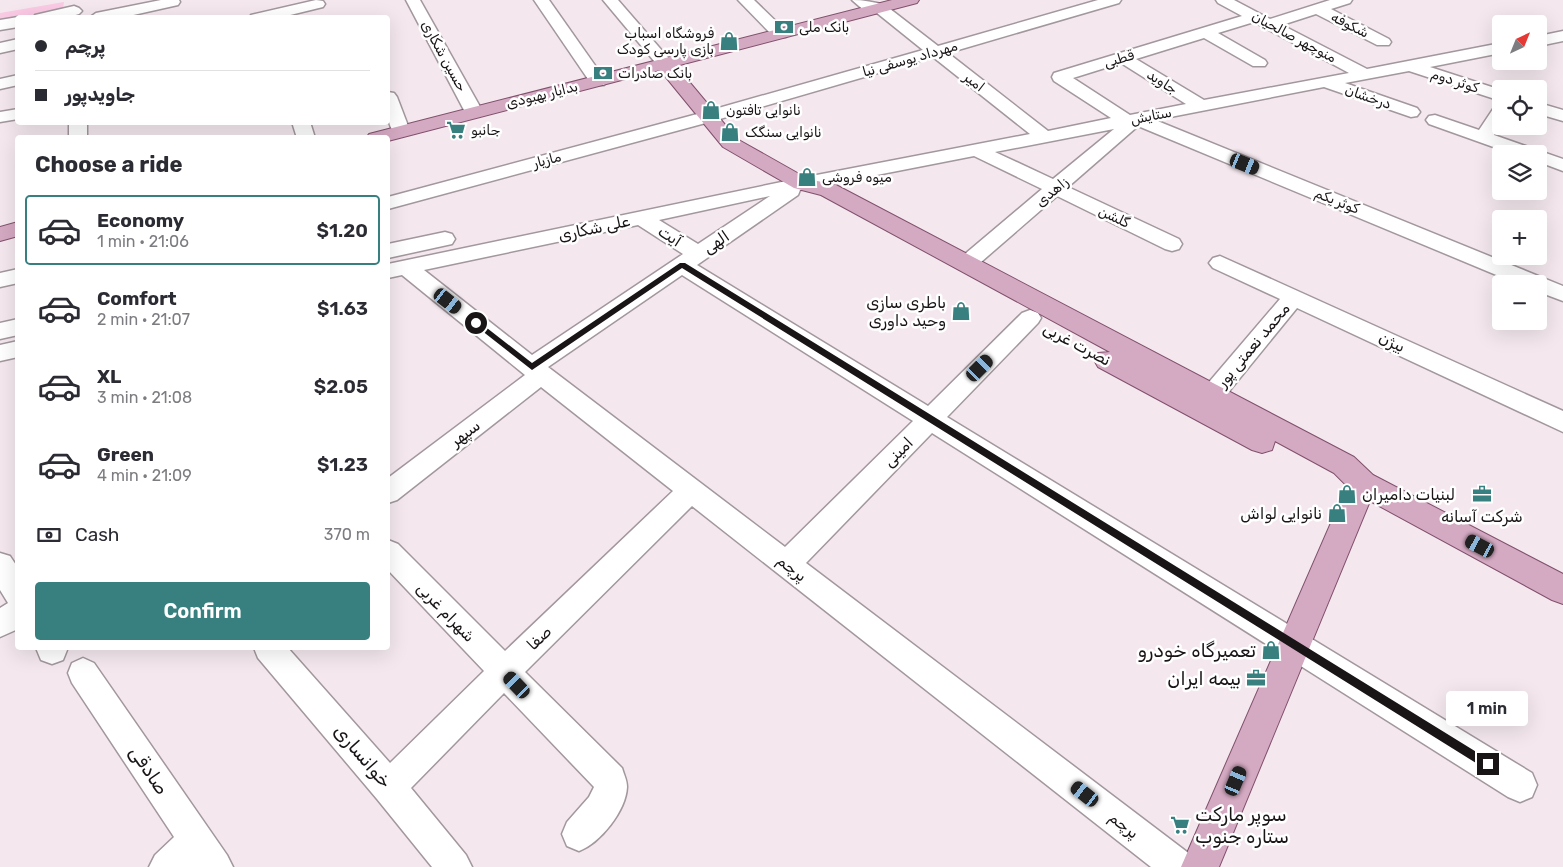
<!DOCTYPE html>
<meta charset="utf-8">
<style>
:root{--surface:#fff;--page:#f7f7f7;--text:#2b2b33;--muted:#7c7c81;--line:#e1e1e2;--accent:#388080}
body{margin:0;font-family:Rubik,Cairo,sans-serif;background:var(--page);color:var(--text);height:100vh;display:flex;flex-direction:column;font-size:19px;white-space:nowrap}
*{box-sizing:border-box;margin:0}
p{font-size:16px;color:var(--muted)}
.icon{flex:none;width:28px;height:28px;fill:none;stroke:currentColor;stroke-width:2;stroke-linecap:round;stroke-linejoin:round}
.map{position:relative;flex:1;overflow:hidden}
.panel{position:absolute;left:15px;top:135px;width:375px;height:515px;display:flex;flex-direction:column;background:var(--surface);border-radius:5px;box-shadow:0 5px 20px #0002}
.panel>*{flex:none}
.hud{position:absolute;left:15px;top:15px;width:375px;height:110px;border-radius:5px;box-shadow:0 5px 20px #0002;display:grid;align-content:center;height:110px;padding:0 20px;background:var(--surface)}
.needle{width:32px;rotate:43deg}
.buttons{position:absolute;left:1492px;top:15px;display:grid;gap:10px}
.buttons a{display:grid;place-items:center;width:55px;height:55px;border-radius:5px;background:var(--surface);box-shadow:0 5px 20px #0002;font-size:25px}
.end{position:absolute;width:22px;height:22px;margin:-11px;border:6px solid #191517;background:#fff;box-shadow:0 0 0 2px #fff}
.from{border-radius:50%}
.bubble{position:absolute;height:35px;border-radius:5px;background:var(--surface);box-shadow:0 5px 20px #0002;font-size:16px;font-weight:600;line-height:35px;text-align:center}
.car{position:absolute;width:15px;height:30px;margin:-15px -8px;border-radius:6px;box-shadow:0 0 4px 1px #0007;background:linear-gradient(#222 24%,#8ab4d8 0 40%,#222 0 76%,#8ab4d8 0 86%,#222 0)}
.hud b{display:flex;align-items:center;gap:18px;height:48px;font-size:19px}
.hud b+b{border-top:1px solid var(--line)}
.hud i{width:12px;height:12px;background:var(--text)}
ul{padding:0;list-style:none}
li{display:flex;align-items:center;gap:15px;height:70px;margin:0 10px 8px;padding:0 10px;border:2px solid transparent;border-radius:5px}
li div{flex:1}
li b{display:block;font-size:19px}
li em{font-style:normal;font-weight:600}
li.current{border-color:var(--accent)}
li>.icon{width:45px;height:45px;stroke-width:1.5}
h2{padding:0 20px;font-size:22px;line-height:60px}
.pay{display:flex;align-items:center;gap:12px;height:55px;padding:0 20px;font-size:19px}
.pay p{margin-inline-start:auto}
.action{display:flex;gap:10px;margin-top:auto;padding:10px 20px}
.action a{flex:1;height:58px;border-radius:5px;background:var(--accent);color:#fff;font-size:20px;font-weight:600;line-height:58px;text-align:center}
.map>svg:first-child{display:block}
</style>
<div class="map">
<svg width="1563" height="867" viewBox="0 0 1563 867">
<rect width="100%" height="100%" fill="#f4e8ee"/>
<polygon fill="#fac9e4" points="64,2 63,9 0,21 0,13"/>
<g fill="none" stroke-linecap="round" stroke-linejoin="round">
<g stroke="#a2979d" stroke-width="3">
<g id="minor">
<polygon points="161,0 179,0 180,2 178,5 120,18 89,18 96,13"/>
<polygon points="316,0 323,1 325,4 323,7 278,18 249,18 251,15"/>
<polygon points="406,0 420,0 483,112 480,116 474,117 468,116 465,112"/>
<polygon points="534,0 549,0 606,81 604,85 592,85"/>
<polygon points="603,0 618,0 671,61 673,64 671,67 659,67"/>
<polygon points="738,0 754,0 786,31 788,34 786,37 774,37"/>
<path d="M852 0C864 0 874 2 885 5L938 46 1098 0H1121L1119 3 948 53 1048 131 1111 118 1054 81 1052 77 1054 73 1242 16 1218 3 1216 0H1234L1270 19 1330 0H1352L1350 3 1331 9 1389 39 1391 42 1389 45H1377L1316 14 1282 25 1367 69 1501 43V53L1430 67 1501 90V101L1409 71 1345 83 1417 108 1420 112 1417 116 1411 117 1324 87 1155 120 1563 286V301L1539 292V284H1518L1138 126 1068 187 1179 239 1182 244 1179 249 1172 251 1165 249 1057 196 973 269 966 271 959 269 955 264 959 259 1042 189 974 156 800 190 798 195 697 265 928 406 1022 313 1030 310 1038 313 1041 318 1038 323 947 417 1532 773 1537 785 1532 797 1520 802 1508 797 932 433 806 563 1191 855 1197 867H1151L692 506 525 672 622 768C624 775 627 780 627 787 626 811 600 843 579 851L567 846 562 834 567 822 589 797 594 787 504 693 411 788 466 855 472 867H432L377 799 258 658 254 648H288L390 763 484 671 388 570V540L398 544 505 651 673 491 541 387 397 500 388 503V478L525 375 402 275 388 278V264L801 178 1030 134 933 57 713 121 388 209V197L701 113 923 50 877 13H867ZM1254 22 1349 73 1204 100 1136 59 1204 38 1253 66H1265L1267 63 1265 60 1218 33ZM1121 63 1186 104 1130 115 1073 78ZM1114 129 1053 179 995 152ZM770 196 698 244 659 220ZM638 225 683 254 532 355 424 270ZM682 275 913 421 785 547 548 367Z"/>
<polygon points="74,6 79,8 82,11 79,14 65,18 33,18 35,15"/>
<polygon points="18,17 18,27 0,30 0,20"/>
<polygon points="1563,31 1563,41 1539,46 1539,36"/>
<polygon points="18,39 18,49 0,53 0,43"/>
<polygon points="18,75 18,85 0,89 0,79"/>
<path d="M388 92 394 93 397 97 410 131 407 135 401 136 395 135C386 122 386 106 388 92Z"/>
<polygon points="1539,103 1563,110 1563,121 1539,114"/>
<polygon points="1501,105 1501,123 1494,135 1563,159 1563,171 1539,162 1539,154 1513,154 1429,124 1426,120 1429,116 1435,115 1479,130 1495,106"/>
<polygon points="18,109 18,119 0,122 0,112"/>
<rect x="69" y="122" width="18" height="16"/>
<polygon points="292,122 310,122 315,138 297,138"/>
<polygon points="445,232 452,234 455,239 452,244 388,258 388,244"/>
<polygon points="1220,256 1563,411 1563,432 1297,308 1222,400 1213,403 1204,400 1201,394 1204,388 1280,299 1213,268 1209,263 1213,258"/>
<polygon points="18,269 18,283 0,287 0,273"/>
<polygon points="18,319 18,335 0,339 0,323"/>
<polygon points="18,341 18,357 0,361 0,345"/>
<polygon points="0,553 10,556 18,568 18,629 0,637 0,608 8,603 0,590"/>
<polygon points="36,648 66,648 67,650 63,660 52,664 41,660"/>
<polygon points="83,658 94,663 227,855 233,867 149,867 155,855 174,837 72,683 68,673 72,663"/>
</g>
</g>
<g stroke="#80506c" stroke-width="2">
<g id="major">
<polygon points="892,0 919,0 917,3 676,66 737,139 808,179 836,185 1354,457 1373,475 1563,574 1563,604 1552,600 1370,501 1219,867 1181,867 1347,486 1334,473 1275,441 1272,450 1262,453 1252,450 1098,367 1094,360 1098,353 1110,352 821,195 794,188 723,147 660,70 388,141 388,138 366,138 369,134"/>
<polygon points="18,222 18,236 0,241 0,227"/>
</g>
</g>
<use href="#minor" fill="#fff" fill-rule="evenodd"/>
<use href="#major" fill="#d4a9c2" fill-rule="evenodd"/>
</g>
<polygon fill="#191517" points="680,263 685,263 1491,761 1493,764 1491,768 1488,770 1484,768 682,268 532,370 472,323 478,321 532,363"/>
<defs>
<g id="bank-bare" transform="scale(1.5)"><path d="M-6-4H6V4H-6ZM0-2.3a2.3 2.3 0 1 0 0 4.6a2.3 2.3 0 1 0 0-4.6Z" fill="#388080" stroke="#fff" stroke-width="2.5" paint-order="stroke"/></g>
<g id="shop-bare" transform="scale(1.5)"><path d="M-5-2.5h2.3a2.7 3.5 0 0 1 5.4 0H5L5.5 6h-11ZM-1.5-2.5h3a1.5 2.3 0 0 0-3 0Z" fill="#388080" stroke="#fff" stroke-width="2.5" paint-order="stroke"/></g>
<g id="supermarket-bare" transform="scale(1.5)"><path d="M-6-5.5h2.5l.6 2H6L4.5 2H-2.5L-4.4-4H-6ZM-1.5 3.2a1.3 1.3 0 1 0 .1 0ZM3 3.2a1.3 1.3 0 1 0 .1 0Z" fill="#388080" stroke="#fff" stroke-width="2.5" paint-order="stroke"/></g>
<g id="office-bare" transform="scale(1.5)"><path d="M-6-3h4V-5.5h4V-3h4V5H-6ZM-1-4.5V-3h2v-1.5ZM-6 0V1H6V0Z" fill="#388080" stroke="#fff" stroke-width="2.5" paint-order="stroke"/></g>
</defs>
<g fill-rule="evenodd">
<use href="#bank-bare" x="784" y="27"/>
<use href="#shop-bare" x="729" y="41"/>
<use href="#bank-bare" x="603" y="73"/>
<use href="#shop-bare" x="711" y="110"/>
<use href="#supermarket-bare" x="456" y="130"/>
<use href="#shop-bare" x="730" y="132"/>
<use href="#shop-bare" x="807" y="177"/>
<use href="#shop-bare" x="961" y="311"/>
<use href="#shop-bare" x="1347" y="494"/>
<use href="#office-bare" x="1482" y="494"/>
<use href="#shop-bare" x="1337" y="513"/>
<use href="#shop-bare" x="1271" y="650"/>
<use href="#office-bare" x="1256" y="678"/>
<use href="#supermarket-bare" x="1180" y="825"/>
</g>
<g text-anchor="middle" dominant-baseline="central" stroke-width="5" stroke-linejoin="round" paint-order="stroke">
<g font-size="14" fill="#191517" stroke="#fff">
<text transform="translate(1350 25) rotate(27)">شکوفه</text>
<text transform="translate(1294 37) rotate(28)">منوچهر صالحیان</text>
<text transform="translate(444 56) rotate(61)">حسین شکاری</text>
<text transform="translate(910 59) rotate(-16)">مهرداد یوسفی نیا</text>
<text transform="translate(1119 59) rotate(-17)">قطبی</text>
<text transform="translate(1455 81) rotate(18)">کوثر دوم</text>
<text transform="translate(974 82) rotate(38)">امیر</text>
<text transform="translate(1162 82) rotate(32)">جاوید</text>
<text transform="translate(542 95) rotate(-14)">بدایار بهبودی</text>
<text transform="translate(1368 97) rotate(19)">درخشان</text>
<text transform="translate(1151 116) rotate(-11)">ستایش</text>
<text transform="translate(547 160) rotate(-15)">مازیار</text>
<text transform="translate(1052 192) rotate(-40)">زاهدی</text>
<text transform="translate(1337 201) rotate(22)">کوثر یکم</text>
<text transform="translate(1114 217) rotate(25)">گلشن</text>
</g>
<g font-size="14" fill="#191517" stroke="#fff" text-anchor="start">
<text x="799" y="27">بانک ملی</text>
<text x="714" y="33" text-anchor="end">فروشگاه اسباب<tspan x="714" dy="16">بازی پارسی کودک</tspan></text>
<text x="618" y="73">بانک صادرات</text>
<text x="726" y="110">نانوایی تافتون</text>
<text x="471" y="130">جانبو</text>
<text x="745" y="132">نانوایی سنگک</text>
<text x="822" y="177">میوه فروشی</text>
</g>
<g font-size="16" fill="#191517" stroke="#fff">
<text transform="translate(594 228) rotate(-12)">علی شکاری</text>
<text transform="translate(670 236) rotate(33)">آیت</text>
<text transform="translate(716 242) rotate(-34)">الهی</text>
<text transform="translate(1392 342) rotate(25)">بیژن</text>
<text transform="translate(1077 344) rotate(28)">نصرت غربی</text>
<text transform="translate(1253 345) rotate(-50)">محمد نعمتی پور</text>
<text transform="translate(465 433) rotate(-37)">سپهر</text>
<text transform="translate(898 452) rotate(-45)">امینی</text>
<text transform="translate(792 568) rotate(38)">پرچم</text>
<text transform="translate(446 612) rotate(46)">شهرام غربی</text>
<text transform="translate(539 638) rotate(-44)">صفا</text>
<text transform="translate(1124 825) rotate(38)">پرچم</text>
</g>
<g font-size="16" fill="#191517" stroke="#fff" text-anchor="end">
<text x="946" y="302">باطری سازی<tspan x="946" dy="18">وحید داوری</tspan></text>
<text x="1362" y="494" text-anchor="start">لبنیات دامیران</text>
<text x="1322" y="513">نانوایی لواش</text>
<text x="1482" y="516" text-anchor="middle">شرکت آسانه</text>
</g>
<g font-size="19" fill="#191517" stroke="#fff" text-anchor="end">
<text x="1256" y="650">تعمیرگاه خودرو</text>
<text x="1241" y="678">بیمه ایران</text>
<text x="1195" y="814" text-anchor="start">سوپر مارکت<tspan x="1195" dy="22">ستاره جنوب</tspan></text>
</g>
<g font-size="19" fill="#191517" stroke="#fff">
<text transform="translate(363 756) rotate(49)">خوانساری</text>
<text transform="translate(149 770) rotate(56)">صادقی</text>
</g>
</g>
</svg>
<div class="buttons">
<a><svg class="needle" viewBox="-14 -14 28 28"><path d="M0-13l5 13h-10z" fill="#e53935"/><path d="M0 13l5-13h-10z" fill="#7c7c81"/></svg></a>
<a><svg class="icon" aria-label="locate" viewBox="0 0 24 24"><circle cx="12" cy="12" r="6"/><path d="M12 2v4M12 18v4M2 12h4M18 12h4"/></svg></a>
<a><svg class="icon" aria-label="layers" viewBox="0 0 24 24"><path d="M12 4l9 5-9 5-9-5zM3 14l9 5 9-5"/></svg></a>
<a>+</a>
<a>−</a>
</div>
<i class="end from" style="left:476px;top:323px"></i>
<i class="end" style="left:1488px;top:764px"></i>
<div class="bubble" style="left:1446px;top:691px;width:82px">1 min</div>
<i class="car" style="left:1245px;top:164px;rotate:112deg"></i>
<i class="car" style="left:448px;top:301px;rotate:128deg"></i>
<i class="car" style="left:980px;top:368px;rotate:45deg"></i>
<i class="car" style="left:1480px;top:546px;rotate:298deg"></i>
<i class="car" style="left:517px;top:685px;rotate:316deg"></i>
<i class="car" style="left:1236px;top:781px;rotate:23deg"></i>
<i class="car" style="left:1085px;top:794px;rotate:308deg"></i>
<div class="hud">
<b><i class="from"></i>پرچم</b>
<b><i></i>جاویدپور</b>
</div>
<section class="panel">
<h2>Choose a ride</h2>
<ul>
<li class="current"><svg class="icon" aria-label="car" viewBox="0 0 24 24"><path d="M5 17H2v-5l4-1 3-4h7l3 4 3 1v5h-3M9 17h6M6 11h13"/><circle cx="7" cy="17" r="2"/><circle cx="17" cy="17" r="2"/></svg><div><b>Economy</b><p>1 min · 21:06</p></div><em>$1.20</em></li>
<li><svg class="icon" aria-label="car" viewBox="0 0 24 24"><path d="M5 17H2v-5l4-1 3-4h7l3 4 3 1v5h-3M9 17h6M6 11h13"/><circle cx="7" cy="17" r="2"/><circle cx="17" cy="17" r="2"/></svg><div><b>Comfort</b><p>2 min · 21:07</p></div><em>$1.63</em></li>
<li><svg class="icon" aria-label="car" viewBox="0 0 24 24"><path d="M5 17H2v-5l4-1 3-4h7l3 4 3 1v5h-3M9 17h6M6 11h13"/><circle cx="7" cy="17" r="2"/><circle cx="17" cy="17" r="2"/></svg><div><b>XL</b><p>3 min · 21:08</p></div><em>$2.05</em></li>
<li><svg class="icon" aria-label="car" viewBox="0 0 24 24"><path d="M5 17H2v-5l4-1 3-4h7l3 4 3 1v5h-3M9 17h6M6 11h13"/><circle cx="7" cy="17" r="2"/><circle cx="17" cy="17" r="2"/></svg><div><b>Green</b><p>4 min · 21:09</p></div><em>$1.23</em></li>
</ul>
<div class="pay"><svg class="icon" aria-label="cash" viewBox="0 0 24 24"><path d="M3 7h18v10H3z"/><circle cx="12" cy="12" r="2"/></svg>Cash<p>370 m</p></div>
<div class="action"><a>Confirm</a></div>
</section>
</div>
